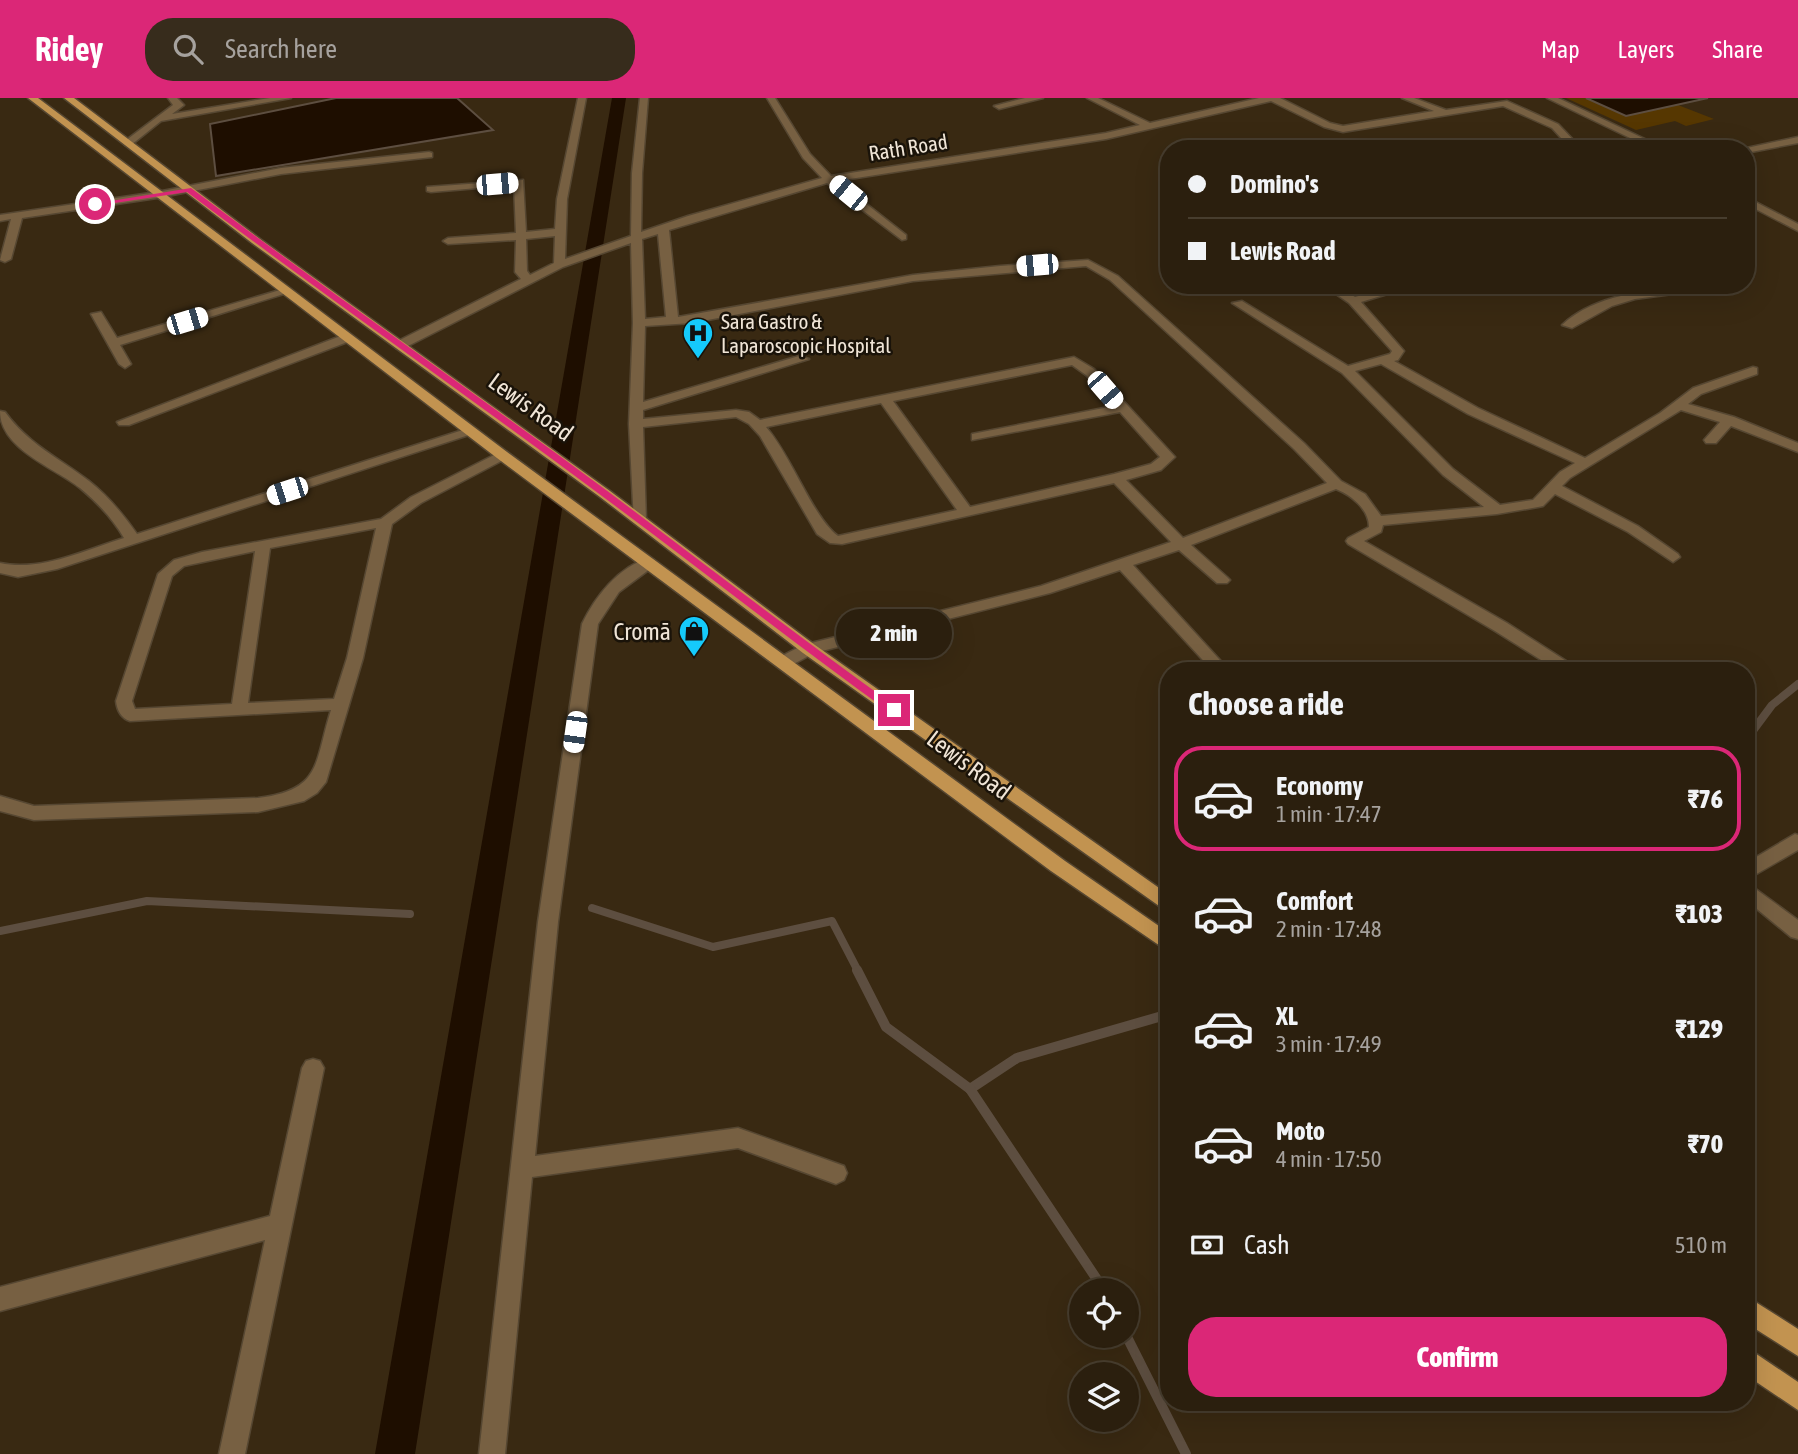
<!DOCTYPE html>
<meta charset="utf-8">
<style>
:root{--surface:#2b1f0e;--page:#372c1c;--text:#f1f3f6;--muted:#a6a29e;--line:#473d2e;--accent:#db2777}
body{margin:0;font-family:"Asap Condensed",sans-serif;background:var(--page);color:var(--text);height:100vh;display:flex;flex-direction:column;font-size:26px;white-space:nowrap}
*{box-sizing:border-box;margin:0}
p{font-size:23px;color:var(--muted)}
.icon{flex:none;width:38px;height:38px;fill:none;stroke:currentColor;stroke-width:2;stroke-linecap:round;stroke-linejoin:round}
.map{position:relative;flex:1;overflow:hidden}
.panel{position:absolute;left:1160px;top:564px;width:595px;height:749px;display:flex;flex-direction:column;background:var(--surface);border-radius:28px;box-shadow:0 7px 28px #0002,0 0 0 2px var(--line)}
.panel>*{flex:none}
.hud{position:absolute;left:1160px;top:42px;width:595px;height:154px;border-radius:28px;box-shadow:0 7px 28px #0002,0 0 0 2px var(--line);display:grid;align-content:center;height:154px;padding:0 28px;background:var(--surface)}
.buttons{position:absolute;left:1069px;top:1180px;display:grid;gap:14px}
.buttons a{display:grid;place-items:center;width:70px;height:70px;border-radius:50%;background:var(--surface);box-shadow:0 7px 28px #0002,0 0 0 2px var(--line);font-size:35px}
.end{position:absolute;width:32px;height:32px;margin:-16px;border:9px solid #db2777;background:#fff;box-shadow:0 0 0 4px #fff}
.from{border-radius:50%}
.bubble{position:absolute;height:49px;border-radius:24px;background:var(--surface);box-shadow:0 7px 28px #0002,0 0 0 2px var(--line);font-size:23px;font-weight:800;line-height:49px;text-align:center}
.car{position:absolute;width:21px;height:42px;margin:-21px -10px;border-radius:9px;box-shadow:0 0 5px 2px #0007;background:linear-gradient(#fff 24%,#345 0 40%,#fff 0 76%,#345 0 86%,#fff 0)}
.hud b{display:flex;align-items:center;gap:24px;height:66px;font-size:26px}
.hud b+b{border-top:2px solid var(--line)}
.hud i{width:18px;height:18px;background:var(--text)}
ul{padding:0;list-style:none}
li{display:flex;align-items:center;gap:21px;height:105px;margin:0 14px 10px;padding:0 14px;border:4px solid transparent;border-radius:28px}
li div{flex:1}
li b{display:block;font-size:26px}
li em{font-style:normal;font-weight:800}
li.current{border-color:var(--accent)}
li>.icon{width:63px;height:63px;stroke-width:1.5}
h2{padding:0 28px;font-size:32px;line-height:84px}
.pay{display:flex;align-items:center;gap:18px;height:77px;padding:0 28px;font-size:26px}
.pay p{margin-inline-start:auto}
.primary-button{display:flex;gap:14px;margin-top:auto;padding:14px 28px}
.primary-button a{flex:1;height:80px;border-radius:28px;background:var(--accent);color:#fff;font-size:28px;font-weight:800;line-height:80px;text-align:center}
header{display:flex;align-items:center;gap:42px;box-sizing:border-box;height:98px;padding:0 35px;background:var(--accent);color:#fff}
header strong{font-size:33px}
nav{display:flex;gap:38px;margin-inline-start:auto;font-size:24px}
.search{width:490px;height:63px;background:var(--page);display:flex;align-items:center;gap:18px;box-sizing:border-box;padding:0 24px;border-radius:28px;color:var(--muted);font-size:26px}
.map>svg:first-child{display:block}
</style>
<header>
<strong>Ridey</strong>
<div class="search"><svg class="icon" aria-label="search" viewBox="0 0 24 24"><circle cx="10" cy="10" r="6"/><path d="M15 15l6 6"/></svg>Search here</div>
<nav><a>Map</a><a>Layers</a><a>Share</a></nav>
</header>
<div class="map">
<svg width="1798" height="1356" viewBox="0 0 1798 1356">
<rect width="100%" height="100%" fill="#392912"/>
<polygon fill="#563701" points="1566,0 1586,0 1626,18 1678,7 1714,21 1686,28 1675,23 1636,32"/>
<g fill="#1e0e00" stroke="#5d4e40" stroke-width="2">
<polygon points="336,0 457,0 493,32 216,78 210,26"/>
<polygon points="1586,0 1708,0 1626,18"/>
</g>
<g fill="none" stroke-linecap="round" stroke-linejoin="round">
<g stroke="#5d4e40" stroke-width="8">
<polyline points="1746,642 1772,607 1798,586"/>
<polyline points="592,810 713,849 832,823 858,873"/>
<polyline points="0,833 147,803 410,816"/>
</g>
<g stroke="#5d4e40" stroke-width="10">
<polyline points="857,872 886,929 970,991 1017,960 1169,916"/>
<polyline points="970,991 1104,1192"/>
<polyline points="1126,1237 1186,1356"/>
</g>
<polygon fill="#1e0e00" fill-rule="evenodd" points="612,0 626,0 415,1356 375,1356"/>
<g stroke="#564732" stroke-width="3">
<g id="minor">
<polygon points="168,0 177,0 184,7 172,16 270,0 291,0 161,23 131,47 125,47 125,43 173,7"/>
<path d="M578 0H586L567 101 565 161 631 138 632 75 640 0H648L642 75 641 134 688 118 822 80 803 60 767 0H775L810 56 831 78 1106 35 1140 27 1087 0H1098L1150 25 1259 0H1280L1330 25 1343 28 1434 13 1402 0H1414L1446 12 1507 3 1558 26 1582 51H1571L1552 30 1503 8 1343 34 1324 29 1271 3 1106 41 837 83 906 137V141L902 142 827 85 669 132 678 219 913 177 1000 168 1088 162 1118 178 1304 345 1341 383 1365 396 1381 418 1484 409 1443 377 1342 275 1232 205 1242 203 1348 268 1390 256 1392 253 1349 205 1323 187H1336L1355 199 1398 187H1417L1361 204 1404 253 1398 262 1394 263 1478 310 1585 360 1660 315 1693 290 1753 269 1757 270V276L1701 296 1688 306 1734 319 1798 345V354L1731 328 1716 345H1706L1704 342 1720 324 1681 312 1570 380 1562 388 1638 428 1678 456 1680 459 1673 464 1628 434 1555 396 1543 408 1538 409 1497 416 1383 427 1381 434 1364 443 1507 525 1574 568 1576 572H1557L1495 533 1348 446 1346 443 1348 440 1369 429C1369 411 1351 397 1336 391L1191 447 1227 479 1230 482 1227 485H1217L1179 452 1133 467 1229 572H1212L1120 472 1050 495 814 555 790 568H778L776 564 778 560 803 547 1041 488 1171 444 1114 385 842 446 830 445 817 436 760 338 749 326 736 319 643 329 646 422 639 426 634 425 629 326 633 225 631 145 563 169 404 250H396V244L521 181 515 174 516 142 448 146 443 143 448 140 516 135 514 87 431 94 427 93V89L523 82 526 134 555 131 557 101ZM658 136 666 219 645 221 642 141ZM555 138 554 165 530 177 527 173 526 141ZM1086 168 1110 182 1294 351 1327 385 1183 440 1126 382 1161 372 1175 359 1094 271 1074 259 760 322 749 314 736 312 643 321V312L809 261 799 258 643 304 645 228 692 225 913 183ZM1381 266 1468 316 1575 365 1560 374 1533 402 1500 407 1453 371 1355 273ZM1072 267 1086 277 1114 308 977 335 972 336V342L1120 314 1160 359 1151 366 1114 376 970 409 893 303ZM881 305 957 412 838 438C813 420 791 357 766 329Z"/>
<polygon points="1025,0 1043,0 999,11 994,8"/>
<polygon points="1547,0 1558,0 1666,51 1653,51"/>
<polygon points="1798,39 1798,45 1746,55 1746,51 1742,51"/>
<polygon points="429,54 432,55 432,59 281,76 157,100 22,120 11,161 5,164 0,162 11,121 0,123 0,117 157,94 281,70"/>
<polygon points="1746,99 1798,126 1798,133 1746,106"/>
<path d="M1689 187 1708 189 1702 192 1635 201 1612 208 1572 230 1562 227C1595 196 1647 193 1689 187Z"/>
<polygon points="280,192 290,194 120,247 131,266 125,270 119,266 91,216 101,214 117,240"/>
<polygon points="346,236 352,240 350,243 129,327 119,327 117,324"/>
<path d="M0 313 5 314C28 346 59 360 89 383 108 398 123 416 137 436L466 331H476L478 334 57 471 18 479 0 475V465C41 474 85 452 124 440 113 421 98 405 80 390 55 370 0 351 0 313Z"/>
<path d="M502 353 507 354V360L421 405 392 426 363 560 326 684 317 695 304 703 258 714 34 722 0 713V698L34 708 258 700C322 692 314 666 331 612L130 623C121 620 117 612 116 603L158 476 174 462 202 454 381 421 411 399ZM376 430 347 560 334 601 248 605 270 450ZM255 453 232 606 135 611 132 603 172 478 184 468Z"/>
<path d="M649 460 654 462 656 465 654 468 619 494 598 526 558 824 535 1058 738 1030 844 1068 847 1075 844 1082 836 1086 738 1050 532 1079 505 1356H479L538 824 582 526C595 499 618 469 649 460Z"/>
<polygon points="1795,736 1798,737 1798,752 1746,782 1746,765"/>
<polygon points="1746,784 1798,822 1798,841 1791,839 1746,802"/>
<polygon points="313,961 320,963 324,970 245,1356 219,1356 265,1142 0,1213 0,1189 270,1118 302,970 306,963"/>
</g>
</g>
<g stroke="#564732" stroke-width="3">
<g id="major">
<polygon points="28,0 38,0 507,354 1065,763 1169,835 1169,854 1051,773 497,360"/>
<polygon points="64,0 74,0 260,141 610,393 815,547 1169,797 1169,815 803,555 600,399 252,145"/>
<polygon points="1746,1198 1798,1231 1798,1258 1746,1225"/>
<polygon points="1746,1249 1798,1284 1798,1312 1746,1277"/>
</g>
</g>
<use href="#minor" fill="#776042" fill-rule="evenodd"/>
<use href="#major" fill="#c29350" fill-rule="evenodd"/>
</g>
<path fill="#db2777" d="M191 90C329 194 471 292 610 395 706 467 800 540 898 610V615H891C793 545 699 470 602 398 465 296 324 197 187 94L95 108 92 106Z"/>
<defs>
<g id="hospital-pin" transform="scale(1.575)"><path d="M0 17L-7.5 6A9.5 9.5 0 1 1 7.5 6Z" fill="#15cafb" stroke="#1a1309"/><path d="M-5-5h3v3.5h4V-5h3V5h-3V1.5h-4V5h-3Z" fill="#111"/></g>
<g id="shop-pin" transform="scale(1.575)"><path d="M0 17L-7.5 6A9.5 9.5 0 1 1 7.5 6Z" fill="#15cafb" stroke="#1a1309"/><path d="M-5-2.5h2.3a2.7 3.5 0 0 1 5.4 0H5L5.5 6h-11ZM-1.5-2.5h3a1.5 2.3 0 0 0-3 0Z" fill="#111"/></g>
</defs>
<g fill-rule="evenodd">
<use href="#hospital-pin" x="698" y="235"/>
<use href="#shop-pin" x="694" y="533"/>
</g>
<g text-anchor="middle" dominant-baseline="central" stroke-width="5" stroke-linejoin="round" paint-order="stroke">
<g font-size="21" fill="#f0e5d7" stroke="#1a1309">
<text transform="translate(908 49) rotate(-9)">Rath Road</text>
</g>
<g font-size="21" fill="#f0e5d7" stroke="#1a1309" text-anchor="start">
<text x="721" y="223">Sara Gastro &amp;<tspan x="721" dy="24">Laparoscopic Hospital</tspan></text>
</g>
<g font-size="24" fill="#f0e5d7" stroke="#1a1309">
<text transform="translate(531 309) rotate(36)">Lewis Road</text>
<text transform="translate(969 667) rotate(37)">Lewis Road</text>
</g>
<g font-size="24" fill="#f0e5d7" stroke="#1a1309" text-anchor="end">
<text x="671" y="533">Cromā</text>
</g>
</g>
</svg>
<div class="buttons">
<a><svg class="icon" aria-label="locate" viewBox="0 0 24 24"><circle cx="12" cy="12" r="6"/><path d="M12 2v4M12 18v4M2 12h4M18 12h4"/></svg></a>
<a><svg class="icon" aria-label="layers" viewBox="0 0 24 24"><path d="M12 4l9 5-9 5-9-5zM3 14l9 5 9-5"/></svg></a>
</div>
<i class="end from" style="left:95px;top:106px"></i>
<i class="end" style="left:894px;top:612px"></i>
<div class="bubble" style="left:836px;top:511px;width:116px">2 min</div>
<i class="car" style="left:497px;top:86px;rotate:85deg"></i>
<i class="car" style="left:848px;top:95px;rotate:309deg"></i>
<i class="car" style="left:1037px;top:167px;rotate:265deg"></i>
<i class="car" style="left:187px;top:223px;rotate:73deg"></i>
<i class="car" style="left:1105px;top:292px;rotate:139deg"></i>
<i class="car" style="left:287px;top:393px;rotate:252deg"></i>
<i class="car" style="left:575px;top:634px;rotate:188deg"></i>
<div class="hud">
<b><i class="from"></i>Domino's</b>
<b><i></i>Lewis Road</b>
</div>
<section class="panel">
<h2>Choose a ride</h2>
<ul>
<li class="current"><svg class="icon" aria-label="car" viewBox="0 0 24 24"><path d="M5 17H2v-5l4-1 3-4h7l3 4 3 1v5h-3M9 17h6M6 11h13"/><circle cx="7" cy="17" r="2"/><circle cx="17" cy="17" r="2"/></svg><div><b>Economy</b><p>1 min · 17:47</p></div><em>₹76</em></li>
<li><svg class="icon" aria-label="car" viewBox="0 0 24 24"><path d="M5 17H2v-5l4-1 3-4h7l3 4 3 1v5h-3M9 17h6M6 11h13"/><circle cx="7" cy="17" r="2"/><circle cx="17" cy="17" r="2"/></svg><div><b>Comfort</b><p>2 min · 17:48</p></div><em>₹103</em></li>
<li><svg class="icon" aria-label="car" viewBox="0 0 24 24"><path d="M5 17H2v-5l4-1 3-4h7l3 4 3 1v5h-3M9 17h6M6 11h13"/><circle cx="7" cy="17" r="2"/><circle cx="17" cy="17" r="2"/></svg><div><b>XL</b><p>3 min · 17:49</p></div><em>₹129</em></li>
<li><svg class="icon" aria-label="car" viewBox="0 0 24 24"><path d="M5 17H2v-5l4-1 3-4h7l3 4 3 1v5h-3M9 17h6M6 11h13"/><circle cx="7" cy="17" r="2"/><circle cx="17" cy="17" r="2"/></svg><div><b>Moto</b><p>4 min · 17:50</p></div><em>₹70</em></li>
</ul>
<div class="pay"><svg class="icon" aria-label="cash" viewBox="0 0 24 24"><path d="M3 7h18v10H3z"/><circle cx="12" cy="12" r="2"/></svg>Cash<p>510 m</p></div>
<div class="primary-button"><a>Confirm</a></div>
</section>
</div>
